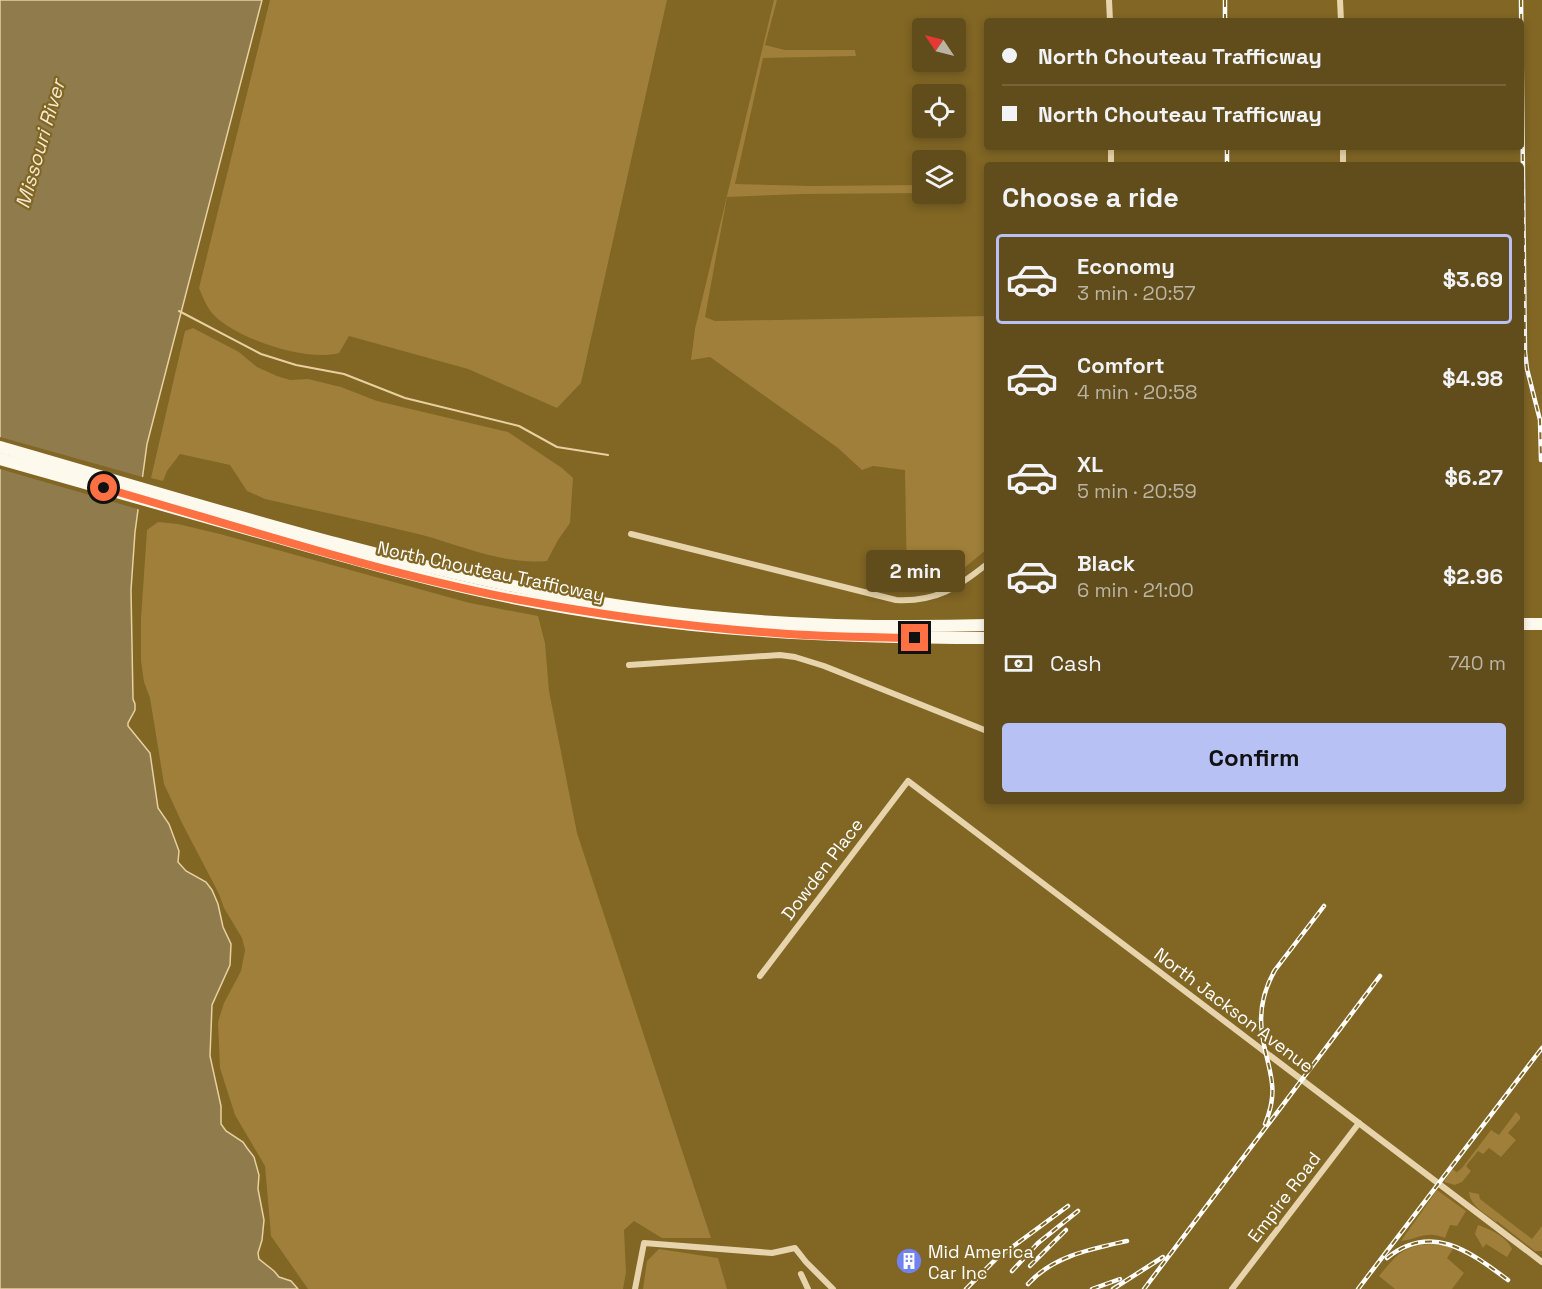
<!DOCTYPE html>
<meta charset="utf-8">
<style>
:root{--surface:#614c1b;--page:#6a5628;--text:#f1f3f6;--muted:#bab4a3;--line:#75633a;--accent:#b7c1f4}
body{margin:0;font-family:"Space Grotesk",sans-serif;background:var(--page);color:var(--text);height:100vh;display:flex;flex-direction:column;font-size:22px;white-space:nowrap}
*{box-sizing:border-box;margin:0}
p{font-size:20px;color:var(--muted)}
.icon{flex:none;width:33px;height:33px;fill:none;stroke:currentColor;stroke-width:2;stroke-linecap:round;stroke-linejoin:round}
.map{position:relative;flex:1;overflow:hidden}
.panel{position:absolute;left:984px;top:162px;width:540px;height:642px;display:flex;flex-direction:column;background:var(--surface);border-radius:6px;box-shadow:0 3px 9px #0003}
.panel>*{flex:none}
.guide{position:absolute;left:984px;top:18px;width:540px;height:132px;border-radius:6px;box-shadow:0 3px 9px #0003;display:grid;align-content:center;height:132px;padding:0 18px;background:var(--surface)}
.needle{width:39px;rotate:305deg}
.buttons{position:absolute;left:912px;top:18px;display:grid;gap:12px}
.buttons a{display:grid;place-items:center;width:54px;height:54px;border-radius:6px;background:var(--surface);box-shadow:0 3px 9px #0003;font-size:30px}
.end{position:absolute;width:27px;height:27px;margin:-14px;border:8px solid #ff7043;background:#111;box-shadow:0 0 0 3px #111}
.from{border-radius:50%}
.bubble{position:absolute;height:42px;border-radius:6px;background:var(--surface);box-shadow:0 3px 9px #0003;font-size:20px;font-weight:600;line-height:42px;text-align:center}
.guide b{display:flex;align-items:center;gap:21px;height:57px;font-size:22px}
.guide b+b{border-top:2px solid var(--line)}
.guide i{width:15px;height:15px;background:var(--text)}
ul{padding:0;list-style:none}
li{display:flex;align-items:center;gap:18px;height:90px;margin:0 12px 9px;padding:0 6px;border:3px solid transparent;border-radius:6px}
li div{flex:1}
li b{display:block;font-size:22px}
li em{font-style:normal;font-weight:600}
li.on{border-color:var(--accent)}
li>.icon{width:54px;height:54px;stroke-width:1.5}
h2{padding:0 18px;font-size:27px;line-height:72px}
.pay{display:flex;align-items:center;gap:15px;height:66px;padding:0 18px;font-size:22px}
.pay p{margin-inline-start:auto}
.action{display:flex;gap:12px;margin-top:auto;padding:12px 18px}
.action a{flex:1;height:69px;border-radius:6px;background:var(--accent);color:#111;font-size:24px;font-weight:600;line-height:69px;text-align:center}
.map>svg:first-child{display:block}
</style>
<div class="map">
<svg width="1542" height="1289" viewBox="0 0 1542 1289">
<rect width="100%" height="100%" fill="#816624"/>
<g fill="#9f7f39">
<path d="M270 0H667L581 383 557 408 468 369 349 336 339 353C308 362 242 340 218 319 208 311 204 300 199 288Z"/>
<polygon points="774,0 777,0 765,45 785,50 855,50 856,56 763,58 735,184 811,186 922,185 922,193 803,194 727,197 705,317 715,321 987,316 987,549 951,579 931,584 907,583 905,470 873,466 862,470 838,448 710,357 691,360 695,329"/>
<path d="M193 328 239 352 257 367 277 376 290 380 308 379 341 387 377 401 508 432 562 468 573 478 570 523 558 540 547 561C504 565 463 546 422 535 370 522 317 511 265 499L247 491 230 465 180 454 167 471 163 481 151 478 185 331Z"/>
<polygon points="158,522 178,524 220,534 470,603 538,616 545,643 549,691 577,833 711,1238 662,1238 634,1221 624,1230 626,1272 623,1289 308,1289 271,1236 265,1166 235,1115 220,1068 218,1022 224,1003 241,971 245,950 242,938 224,908 219,894 182,823 164,784 150,698 144,682 141,661 141,618 147,530"/>
<polygon points="1516,1112 1520,1116 1520,1119 1508,1133 1516,1140 1501,1157 1489,1148 1483,1154 1478,1151 1466,1166 1471,1171 1462,1182 1455,1185 1444,1182 1452,1169 1457,1172 1462,1168 1491,1130 1499,1135"/>
<path d="M1437 1190 1466 1211 1457 1226 1450 1225 1445 1238C1426 1230 1419 1239 1401 1241Z"/>
<path d="M1469 1192 1479 1194 1480 1199 1532 1239 1542 1226V1251H1535L1498 1222V1221L1496 1222C1485 1213 1470 1206 1469 1192Z"/>
<path d="M1478 1225C1490 1229 1507 1237 1512 1249L1507 1257 1486 1244 1483 1248 1475 1234Z"/>
<path d="M1429 1244 1445 1245 1453 1249 1447 1258 1464 1273 1452 1289H1395L1379 1276C1395 1257 1402 1246 1429 1244Z"/>
<polygon points="659,1249 718,1258 727,1289 643,1289 647,1261"/>
</g>
<polygon fill="#8f7b4c" stroke="#e8d0a0" stroke-width="1.5" points="0,0 262,0 147,444 135,532 131,590 133,699 135,704 135,710 128,723 128,726 150,753 158,808 169,824 179,851 178,862 186,871 206,882 212,890 218,904 223,927 231,944 230,965 212,1005 210,1056 221,1106 221,1124 226,1131 243,1142 247,1148 254,1157 259,1175 258,1189 264,1220 262,1240 258,1253 259,1259 274,1271 279,1277 291,1281 298,1289 0,1289"/>
<polygon fill="#816624" points="0,437 146,478 141,510 0,469"/>
<g fill="none" stroke-linecap="round" stroke-linejoin="round">
<polyline stroke="#e8d0a0" stroke-width="2" points="179,311 261,354 296,365 344,374 405,398 519,426 557,447 608,455"/>
<g stroke="#e7d4ac" stroke-width="6">
<polyline points="1109,0 1110,21"/>
<polyline points="1340,0 1341,21"/>
<polyline points="1111,147 1111,165"/>
<polyline points="1343,147 1343,165"/>
<path d="M631 534 896 600C936 602 957 588 987 564"/>
<polyline points="629,665 780,655 795,657 824,666 987,731"/>
<polyline points="760,976 908,781 1542,1262"/>
<polyline points="801,1274 808,1289"/>
<polyline points="635,1289 644,1243 772,1253 795,1248 806,1262 833,1289"/>
<polyline points="1232,1289 1359,1123"/>
</g>
<g stroke="#fdf9ed" stroke-width="12">
<path d="M0 447C188 501 376 561 568 597 706 623 847 629 987 625"/>
<path d="M0 459C86 483 172 507 258 532 343 556 427 581 513 598 672 630 826 638 987 638"/>
<polyline points="1521,624 1542,624"/>
</g>
<g stroke="#fff" stroke-width="4.5">
<g id="rail">
<polyline points="1225,0 1225,21"/>
<polyline points="1521,0 1525,352 1527,369 1540,420 1541,460"/>
<polyline points="1227,147 1227,165"/>
<path d="M1265 1124C1281 1086 1267 1070 1262 1033 1259 1011 1264 989 1275 970L1324 906"/>
<path d="M1387 1258C1432 1222 1470 1252 1508 1280"/>
<polyline points="1030,1266 1066,1230"/>
<polyline points="1012,1271 1038,1243 1078,1211"/>
<path d="M1028 1284C1053 1256 1091 1249 1127 1241"/>
<polyline points="966,1289 996,1259 1068,1206"/>
<polyline points="1092,1289 1120,1279"/>
<polyline points="1113,1289 1163,1257"/>
<polyline points="1144,1289 1380,976"/>
<polyline points="1358,1289 1542,1048"/>
</g>
</g>
<use href="#rail" stroke="#816624" stroke-width="2" stroke-dasharray="7" stroke-linecap="butt"/>
</g>
<g fill="none" stroke-linecap="round" stroke-linejoin="round">
<path stroke="#ff7043" stroke-width="8" d="M104 488C240 527 376 572 515 599 601 615 688 627 775 633 822 637 869 637 915 638"/>
</g>
<defs>
<g id="building-disc" transform="scale(1.35)"><circle r="9.5" fill="#7083f1" stroke="#816624"/><path d="M-4-6H4V6H1V3H-1V6H-4ZM-2.5-4.3h1.7v1.8h-1.7ZM.8-4.3h1.7v1.8H.8ZM-2.5-1h1.7V.8h-1.7ZM.8-1h1.7V.8H.8Z" fill="#fff"/></g>
</defs>
<g fill-rule="evenodd">
<use href="#building-disc" x="909" y="1261"/>
</g>
<g text-anchor="middle" dominant-baseline="central" stroke-width="4.5" stroke-linejoin="round" paint-order="stroke">
<g font-size="18" fill="#fff" stroke="#816624">
<text transform="translate(491 571) rotate(12)">North Chouteau Trafficway</text>
<text transform="translate(822 869) rotate(-53)">Dowden Place</text>
<text transform="translate(1234 1010) rotate(37)">North Jackson Avenue</text>
<text transform="translate(1284 1197) rotate(-53)">Empire Road</text>
</g>
<g font-size="18" fill="#fff" stroke="#816624" text-anchor="start">
<text x="928" y="1251">Mid America<tspan x="928" dy="21">Car Inc</tspan></text>
</g>
<g font-size="20" font-style="italic" fill="#f5e9d0" stroke="#816624">
<text transform="translate(40 144) rotate(-74)">Missouri River</text>
</g>
</g>
</svg>
<div class="buttons">
<a><svg class="needle" viewBox="-14 -14 28 28"><path d="M0-13l5 13h-10z" fill="#e53935"/><path d="M0 13l5-13h-10z" fill="#bab4a3"/></svg></a>
<a><svg class="icon" aria-label="locate" viewBox="0 0 24 24"><circle cx="12" cy="12" r="6"/><path d="M12 2v4M12 18v4M2 12h4M18 12h4"/></svg></a>
<a><svg class="icon" aria-label="layers" viewBox="0 0 24 24"><path d="M12 4l9 5-9 5-9-5zM3 14l9 5 9-5"/></svg></a>
</div>
<i class="end from" style="left:104px;top:488px"></i>
<i class="end" style="left:915px;top:638px"></i>
<div class="bubble" style="left:866px;top:550px;width:99px">2 min</div>
<div class="guide">
<b><i class="from"></i>North Chouteau Trafficway</b>
<b><i></i>North Chouteau Trafficway</b>
</div>
<section class="panel">
<h2>Choose a ride</h2>
<ul>
<li class="on"><svg class="icon" aria-label="car" viewBox="0 0 24 24"><path d="M5 17H2v-5l4-1 3-4h7l3 4 3 1v5h-3M9 17h6M6 11h13"/><circle cx="7" cy="17" r="2"/><circle cx="17" cy="17" r="2"/></svg><div><b>Economy</b><p>3 min · 20:57</p></div><em>$3.69</em></li>
<li><svg class="icon" aria-label="car" viewBox="0 0 24 24"><path d="M5 17H2v-5l4-1 3-4h7l3 4 3 1v5h-3M9 17h6M6 11h13"/><circle cx="7" cy="17" r="2"/><circle cx="17" cy="17" r="2"/></svg><div><b>Comfort</b><p>4 min · 20:58</p></div><em>$4.98</em></li>
<li><svg class="icon" aria-label="car" viewBox="0 0 24 24"><path d="M5 17H2v-5l4-1 3-4h7l3 4 3 1v5h-3M9 17h6M6 11h13"/><circle cx="7" cy="17" r="2"/><circle cx="17" cy="17" r="2"/></svg><div><b>XL</b><p>5 min · 20:59</p></div><em>$6.27</em></li>
<li><svg class="icon" aria-label="car" viewBox="0 0 24 24"><path d="M5 17H2v-5l4-1 3-4h7l3 4 3 1v5h-3M9 17h6M6 11h13"/><circle cx="7" cy="17" r="2"/><circle cx="17" cy="17" r="2"/></svg><div><b>Black</b><p>6 min · 21:00</p></div><em>$2.96</em></li>
</ul>
<div class="pay"><svg class="icon" aria-label="cash" viewBox="0 0 24 24"><path d="M3 7h18v10H3z"/><circle cx="12" cy="12" r="2"/></svg>Cash<p>740 m</p></div>
<div class="action"><a>Confirm</a></div>
</section>
</div>
